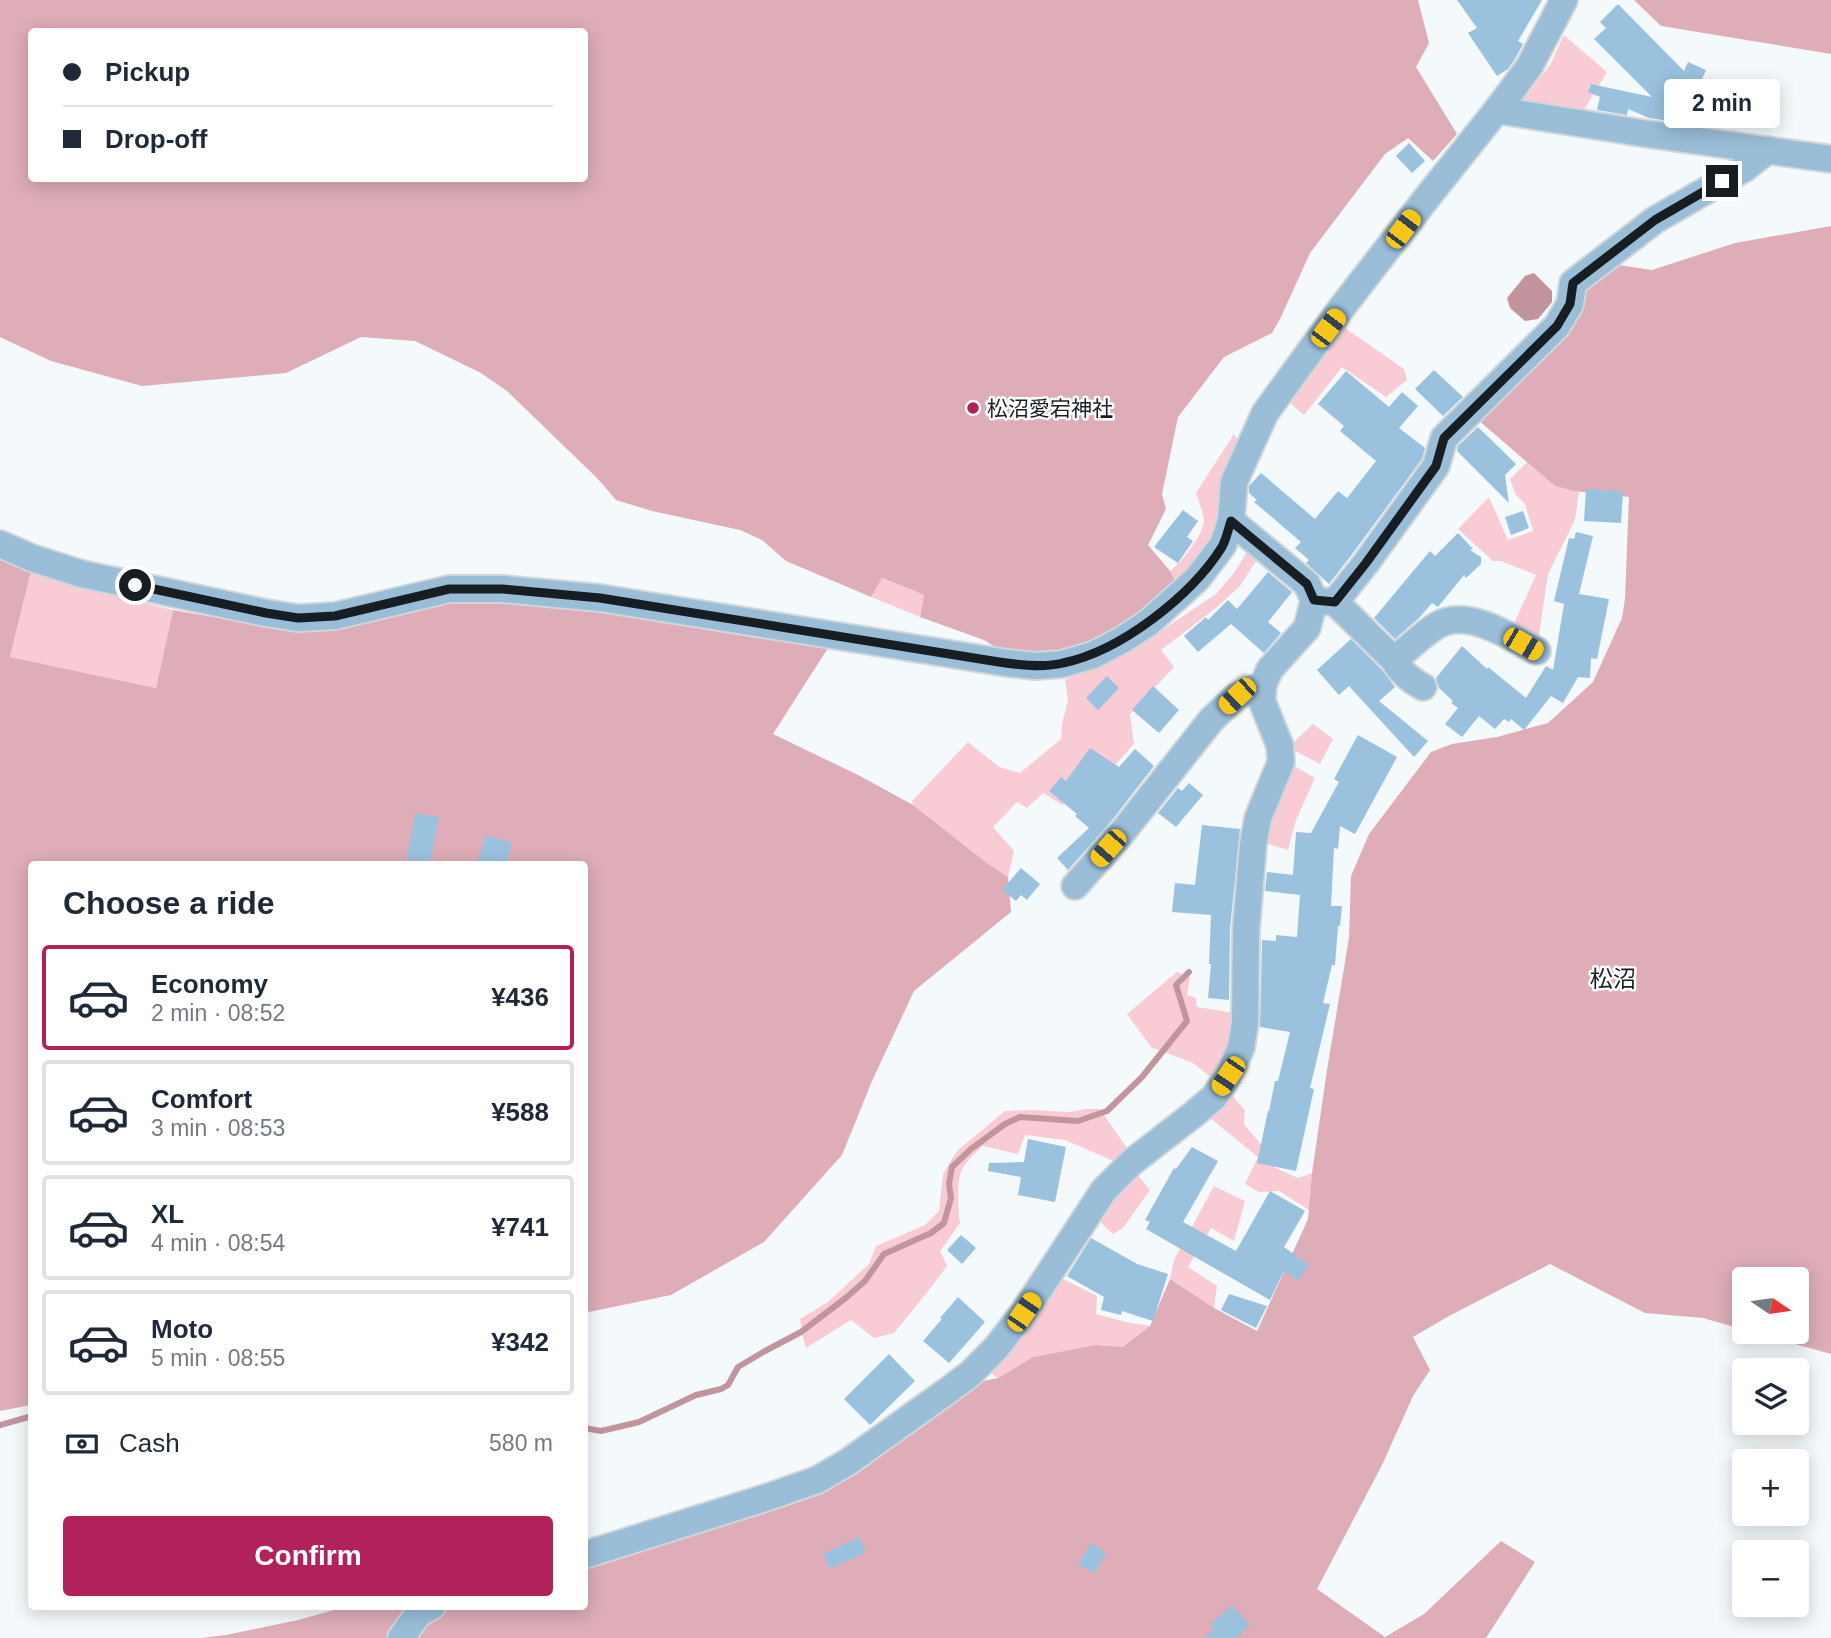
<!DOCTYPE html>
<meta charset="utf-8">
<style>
:root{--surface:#fff;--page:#f2f2f3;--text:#1f2937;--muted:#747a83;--line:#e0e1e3;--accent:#b02259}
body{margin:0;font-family:Arial,"Noto Sans JP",sans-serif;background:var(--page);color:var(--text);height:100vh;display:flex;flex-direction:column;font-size:26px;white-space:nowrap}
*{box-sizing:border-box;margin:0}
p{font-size:23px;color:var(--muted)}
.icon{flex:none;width:38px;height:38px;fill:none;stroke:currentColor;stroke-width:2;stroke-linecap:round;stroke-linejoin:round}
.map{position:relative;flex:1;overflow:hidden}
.sheet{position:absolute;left:28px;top:861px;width:560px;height:749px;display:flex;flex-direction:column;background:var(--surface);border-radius:7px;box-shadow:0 4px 18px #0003}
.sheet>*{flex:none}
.top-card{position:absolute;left:28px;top:28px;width:560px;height:154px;border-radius:7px;box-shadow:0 4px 18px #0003;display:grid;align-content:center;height:154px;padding:0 35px;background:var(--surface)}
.needle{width:46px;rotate:103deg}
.controls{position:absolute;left:1732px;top:1267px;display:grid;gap:14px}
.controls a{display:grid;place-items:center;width:77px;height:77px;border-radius:7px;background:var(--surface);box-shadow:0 4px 18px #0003;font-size:35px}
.end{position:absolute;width:32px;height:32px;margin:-16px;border:9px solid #161e23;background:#fff;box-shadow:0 0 0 4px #fff}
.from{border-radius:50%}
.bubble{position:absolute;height:49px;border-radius:7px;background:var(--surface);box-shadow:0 4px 18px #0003;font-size:23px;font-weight:700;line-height:49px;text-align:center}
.car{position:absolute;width:21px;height:42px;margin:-21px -10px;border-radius:9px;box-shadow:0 0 5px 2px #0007;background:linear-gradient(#f5c518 24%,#345 0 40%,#f5c518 0 76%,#345 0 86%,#f5c518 0)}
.top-card b{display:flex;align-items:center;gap:24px;height:66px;font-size:26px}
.top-card b+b{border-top:2px solid var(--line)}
.top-card i{width:18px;height:18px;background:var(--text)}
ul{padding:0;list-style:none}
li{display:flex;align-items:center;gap:21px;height:105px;margin:0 14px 10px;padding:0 21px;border:4px solid var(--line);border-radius:7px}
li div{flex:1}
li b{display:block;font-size:26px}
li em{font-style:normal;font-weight:700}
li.active{border-color:var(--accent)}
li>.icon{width:63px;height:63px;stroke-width:1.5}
h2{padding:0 35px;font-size:32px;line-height:84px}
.pay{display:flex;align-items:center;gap:18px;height:77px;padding:0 35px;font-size:26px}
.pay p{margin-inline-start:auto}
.cta{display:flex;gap:14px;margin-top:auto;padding:14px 35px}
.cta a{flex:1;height:80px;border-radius:7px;background:var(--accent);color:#fff;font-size:28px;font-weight:700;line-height:80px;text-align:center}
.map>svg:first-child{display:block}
</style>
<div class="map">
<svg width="1831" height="1638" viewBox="0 0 1831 1638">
<rect width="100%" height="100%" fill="#f4f9fc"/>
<g fill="#f9cbd5">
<polygon points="1564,35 1607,72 1581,115 1520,104 1550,65"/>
<polygon points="1345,328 1404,369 1407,380 1386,397 1342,367 1304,415 1288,401"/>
<path d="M1234 434 1237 439 1236 448 1212 546 1176 583 1170 571C1181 563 1204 534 1204 520 1204 515 1198 499 1196 493Z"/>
<polygon points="1527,462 1555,486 1579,492 1575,520 1548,574 1538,641 1512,628 1536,575 1501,561 1493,561 1458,529 1489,497 1508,540 1533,531 1525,504 1516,495 1510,479"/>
<polygon points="1247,552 1252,552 1258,558 1240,586 1216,608 1161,650 1174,667 1130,714 1134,744 1091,792 1062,805 1043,793 1027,808 1017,802 993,827 1014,851 1008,877 987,863 913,805 912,801 968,742 999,767 1020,773 1061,739 1062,724 1068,700 1065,680 1146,641 1216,594 1234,573"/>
<polygon points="31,571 68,584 173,610 156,688 10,657"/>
<polygon points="881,578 924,595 920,617 871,597"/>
<polygon points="1313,724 1333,739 1320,764 1295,751 1294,742"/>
<polygon points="1291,764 1315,778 1296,820 1288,850 1262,842"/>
<polygon points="1177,972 1190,977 1187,995 1196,998 1197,1007 1235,1013 1230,1043 1212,1078 1193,1063 1151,1047 1127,1014"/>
<polygon points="1232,1096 1245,1110 1244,1124 1263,1147 1277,1151 1274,1167 1298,1178 1312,1173 1309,1210 1279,1191 1259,1192 1245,1184 1258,1157 1210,1118"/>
<path d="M1086 1109H1100L1129 1151 1118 1163 1065 1140 1025 1135 1018 1154 983 1146C975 1153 965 1162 961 1172 957 1182 958 1212 960 1223L940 1251 947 1266 925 1295 894 1333 874 1338 851 1320 806 1348 803 1337 800 1319 828 1302 869 1264 876 1246 925 1225 939 1211 943 1174 957 1151 1005 1111 1032 1110 1070 1112Z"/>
<polygon points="1136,1173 1150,1190 1123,1228 1113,1234 1096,1218"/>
<polygon points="1214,1186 1245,1201 1234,1241 1211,1228 1188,1267 1217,1286 1214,1308 1170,1279 1174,1260"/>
<polygon points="1061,1278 1097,1296 1096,1314 1126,1322 1150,1326 1121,1347 1095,1345 1033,1357 998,1378 985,1370"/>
</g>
<g fill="#deadb8" fill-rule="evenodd">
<path d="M0 0H1418L1429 43 1416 67 1457 134 1433 161 1408 138 1385 154 1310 253 1280 319 1272 333 1224 357 1178 417 1162 494 1166 509 1148 545 1170 571 1176 583 1125 624 1085 647 1054 653 1001 651 984 640 920 617 924 595 882 578 871 597 786 561 762 540 740 530 652 511 616 500 597 478 507 391 481 373 415 341 361 337 286 373 142 386 51 361 0 337ZM32 32H584V178H32Z"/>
<polygon points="1634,0 1831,0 1831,54 1661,26"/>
<polygon points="1831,226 1831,1354 1752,1332 1797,1332 1797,1279 1745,1279 1745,1330 1703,1318 1645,1313 1550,1264 1449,1316 1413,1337 1430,1370 1413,1396 1382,1465 1317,1589 1385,1637 1424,1614 1501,1541 1535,1562 1486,1638 201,1638 226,1635 298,1620 345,1607 584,1606 585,1569 828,1491 940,1412 979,1382 998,1378 1033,1357 1095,1345 1122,1347 1150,1326 1170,1279 1214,1308 1257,1331 1308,1219 1312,1173 1327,1070 1349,938 1351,876 1369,834 1431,752 1452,744 1497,737 1548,723 1593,682 1622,618 1625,599 1629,497 1574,491 1555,486 1478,420 1580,284 1605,263 1652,270 1735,243"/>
<polygon points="0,553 31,571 10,657 156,688 173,610 281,629 460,597 501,595 828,648 773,734 860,776 913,805 987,863 1008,877 1011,912 914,991 872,1081 842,1155 764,1242 671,1295 589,1312 584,1311 584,864 32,864 31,1405 0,1411"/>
</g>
<polygon fill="#c2949e" points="1534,273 1552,291 1552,302 1538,319 1525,321 1510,308 1507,298 1525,276"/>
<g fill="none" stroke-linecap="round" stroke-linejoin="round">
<g stroke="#c2949e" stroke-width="6">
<polyline points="0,1425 32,1416"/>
<polyline points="584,1428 601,1431 639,1422 696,1395 721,1389 728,1385 738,1367 765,1351 801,1332 847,1297 865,1281 884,1254 931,1233 944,1223 951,1198 949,1184 952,1167 971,1149 1005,1124 1020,1117 1078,1121 1107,1111 1142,1077 1187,1021 1176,985 1189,972"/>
</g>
</g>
<g fill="#9ac2de">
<polygon points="1457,0 1542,0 1518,41 1523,44 1515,59 1508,69 1497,76 1468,33 1477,28"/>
<polygon points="1618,4 1684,71 1688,62 1706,70 1683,123 1649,118 1628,109 1627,115 1597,110 1600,97 1588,92 1591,84 1652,97 1594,39 1606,28 1600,22"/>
<polygon points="1409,143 1425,161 1412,173 1396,156"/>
<polygon points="1434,370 1463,397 1443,416 1415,389"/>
<polygon points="1346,371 1389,407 1402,392 1418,406 1399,428 1425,448 1422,459 1353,553 1329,584 1306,563 1309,560 1295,548 1301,542 1254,502 1257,500 1249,493 1249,486 1261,473 1315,519 1338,491 1347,498 1376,461 1340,431 1344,426 1318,404"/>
<polygon points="1478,427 1516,464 1505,475 1509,503 1457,451 1458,446"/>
<polygon points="1586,489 1623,491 1621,523 1584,521"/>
<polygon points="1183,510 1198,521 1187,537 1193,541 1178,563 1154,547"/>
<polygon points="1523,511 1529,528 1511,535 1505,517"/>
<polygon points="1576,532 1593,536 1579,594 1609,599 1597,659 1591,658 1590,678 1578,677 1563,703 1551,696 1524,730 1511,719 1509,722 1504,719 1495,729 1479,716 1462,737 1445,724 1458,708 1451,703 1453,701 1439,688 1436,678 1462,646 1487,669 1488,667 1526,698 1546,666 1553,670 1564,604 1554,601 1569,538 1574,539"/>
<polygon points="1458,533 1473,549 1470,550 1481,557 1481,564 1466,578 1464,575 1438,607 1432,603 1419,618 1395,639 1374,618 1430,551 1435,556"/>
<polygon points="1268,572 1292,592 1268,622 1281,633 1264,653 1231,624 1198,652 1184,636 1206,617 1208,620 1228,600 1237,609"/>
<polygon points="1351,639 1382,670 1395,687 1379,701 1428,741 1414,757 1349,686 1339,695 1317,670"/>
<polygon points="1107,676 1119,688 1098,710 1086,698"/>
<polygon points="1153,686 1179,710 1159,733 1132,710"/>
<polygon points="1358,735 1397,757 1355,834 1340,826 1338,849 1334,848 1331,906 1342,906 1340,926 1338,926 1335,965 1332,965 1323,1003 1330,1004 1310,1088 1314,1089 1296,1171 1257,1163 1268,1111 1269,1111 1275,1081 1278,1081 1290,1032 1260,1027 1262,940 1276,941 1276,935 1297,937 1300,895 1265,891 1267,872 1293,875 1296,832 1311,833 1339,782 1334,779"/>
<polygon points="1090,748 1119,767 1135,749 1154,766 1113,819 1068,870 1057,858 1089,828 1075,816 1077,814 1049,791 1061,777 1066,781"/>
<polygon points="1189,783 1203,795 1176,827 1158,813 1178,788 1182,791"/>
<polygon points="415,813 439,817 430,863 407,859"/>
<polygon points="1202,825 1240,829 1230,929 1229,1000 1208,998 1211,964 1209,964 1211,915 1172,912 1175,883 1195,885"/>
<polygon points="486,835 512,843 506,864 477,864"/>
<polygon points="1021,868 1040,884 1027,900 1021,895 1016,901 1002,890"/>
<polygon points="1028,1139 1066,1147 1055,1202 1018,1195 1021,1177 988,1171 989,1163 1024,1162"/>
<polygon points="1192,1147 1218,1161 1183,1222 1236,1251 1270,1191 1305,1211 1284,1247 1309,1265 1298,1281 1284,1271 1270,1300 1146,1229 1150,1222 1145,1220 1174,1168 1176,1169"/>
<polygon points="961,1235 976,1248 962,1264 947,1250"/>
<polygon points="1091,1238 1137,1264 1168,1274 1153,1321 1122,1311 1121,1315 1101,1310 1104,1297 1067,1276"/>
<polygon points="1229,1294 1267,1306 1256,1328 1221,1310"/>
<polygon points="958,1297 985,1322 949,1363 923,1341 942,1319 940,1318"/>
<polygon points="889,1354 915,1381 870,1425 844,1399"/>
<polygon points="859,1537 866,1552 830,1569 823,1554"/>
<polygon points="1091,1543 1107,1553 1094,1573 1078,1564"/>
<polygon points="1232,1605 1250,1625 1236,1638 1204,1638 1214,1629 1210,1625"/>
</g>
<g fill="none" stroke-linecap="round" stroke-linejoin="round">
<g stroke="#d0d6d9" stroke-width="30">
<g id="minor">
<polyline points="1497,110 1648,134 1831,159"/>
<polyline points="0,544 32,558 82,574 266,613 298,618 335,616 449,589 503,589 600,598 1007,663 1035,666 1062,664 1093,655 1122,640 1148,623 1197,579 1223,545 1231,521 1234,482 1265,413 1343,306 1433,190 1497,110 1529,67 1564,0"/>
<path d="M1317 601 1335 602 1394 660C1401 673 1411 680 1423 687"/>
<polyline points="1335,602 1366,563 1436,466 1444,438 1557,326 1570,304 1573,283 1655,220 1745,168 1768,150"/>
<path d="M1394 660C1408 649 1422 634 1438 625 1468 608 1511 637 1537 651"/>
<polyline points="1075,886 1125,829 1212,719 1237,696 1263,685"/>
<polyline points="584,1555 765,1498 817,1480 848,1462 950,1389 970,1374 996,1348 1024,1312 1104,1190 1132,1162 1194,1114 1214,1097 1228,1076 1241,1048 1245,1023 1246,930 1253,845 1258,818 1281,762 1280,746 1262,701 1263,685 1270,669 1307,628 1314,600 1307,584 1231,521"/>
<polyline points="401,1638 419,1613 432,1606"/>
</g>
</g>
<use href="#minor" stroke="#9abed8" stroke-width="26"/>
</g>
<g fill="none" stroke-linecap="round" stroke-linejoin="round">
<path stroke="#161e23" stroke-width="9" d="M135 585 266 613 298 618 335 616 449 589H503L600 598 999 662C1019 665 1043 668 1063 663 1121 651 1191 596 1222 547 1226 540 1228 530 1231 521L1307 584 1314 600 1335 602 1366 563 1436 466 1444 438 1557 326 1570 304 1573 283 1655 220 1722 181"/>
</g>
<circle fill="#b02259" stroke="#fff" stroke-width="2.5" cx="973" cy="408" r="7"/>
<g text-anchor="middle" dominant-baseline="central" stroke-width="5" stroke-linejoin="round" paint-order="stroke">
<g font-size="21" fill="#161e23" stroke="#fff" text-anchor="start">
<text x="987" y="408">松沼愛宕神社</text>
</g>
<g font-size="23" fill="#161e23" stroke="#fff">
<text x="1613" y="979">松沼</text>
</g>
</g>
</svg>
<div class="controls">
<a><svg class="needle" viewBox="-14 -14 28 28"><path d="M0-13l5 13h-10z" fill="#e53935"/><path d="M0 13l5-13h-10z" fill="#747a83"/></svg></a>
<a><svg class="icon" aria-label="layers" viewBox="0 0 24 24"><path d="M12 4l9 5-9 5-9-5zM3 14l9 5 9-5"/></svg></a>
<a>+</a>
<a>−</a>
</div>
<i class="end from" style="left:135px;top:585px"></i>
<i class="end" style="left:1722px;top:181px"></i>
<div class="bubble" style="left:1664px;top:79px;width:116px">2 min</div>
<i class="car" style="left:1403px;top:229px;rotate:37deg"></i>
<i class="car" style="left:1328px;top:328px;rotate:37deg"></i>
<i class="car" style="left:1523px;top:644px;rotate:120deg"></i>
<i class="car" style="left:1237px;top:696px;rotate:227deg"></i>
<i class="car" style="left:1108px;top:848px;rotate:221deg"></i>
<i class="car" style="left:1228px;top:1076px;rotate:214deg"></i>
<i class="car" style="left:1024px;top:1312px;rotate:34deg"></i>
<div class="top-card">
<b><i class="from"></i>Pickup</b>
<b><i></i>Drop-off</b>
</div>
<section class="sheet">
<h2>Choose a ride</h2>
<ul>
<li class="active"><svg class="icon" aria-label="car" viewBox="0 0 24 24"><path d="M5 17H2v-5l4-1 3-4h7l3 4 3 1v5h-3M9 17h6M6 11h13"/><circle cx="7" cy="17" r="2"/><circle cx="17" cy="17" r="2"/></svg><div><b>Economy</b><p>2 min · 08:52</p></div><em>¥436</em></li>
<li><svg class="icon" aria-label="car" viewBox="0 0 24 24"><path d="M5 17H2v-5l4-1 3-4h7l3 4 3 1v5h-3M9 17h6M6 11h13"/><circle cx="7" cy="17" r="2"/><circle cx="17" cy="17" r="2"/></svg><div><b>Comfort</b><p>3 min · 08:53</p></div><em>¥588</em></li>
<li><svg class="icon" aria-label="car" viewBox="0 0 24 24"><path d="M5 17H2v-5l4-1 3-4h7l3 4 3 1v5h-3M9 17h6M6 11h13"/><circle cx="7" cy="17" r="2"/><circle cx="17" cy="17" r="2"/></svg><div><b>XL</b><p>4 min · 08:54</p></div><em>¥741</em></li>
<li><svg class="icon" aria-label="car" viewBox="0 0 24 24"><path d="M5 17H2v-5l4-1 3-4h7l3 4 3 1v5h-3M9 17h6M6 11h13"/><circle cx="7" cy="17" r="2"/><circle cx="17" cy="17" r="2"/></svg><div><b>Moto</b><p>5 min · 08:55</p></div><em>¥342</em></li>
</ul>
<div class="pay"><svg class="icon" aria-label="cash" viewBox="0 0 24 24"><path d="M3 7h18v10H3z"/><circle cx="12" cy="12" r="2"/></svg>Cash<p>580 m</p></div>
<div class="cta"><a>Confirm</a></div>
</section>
</div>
